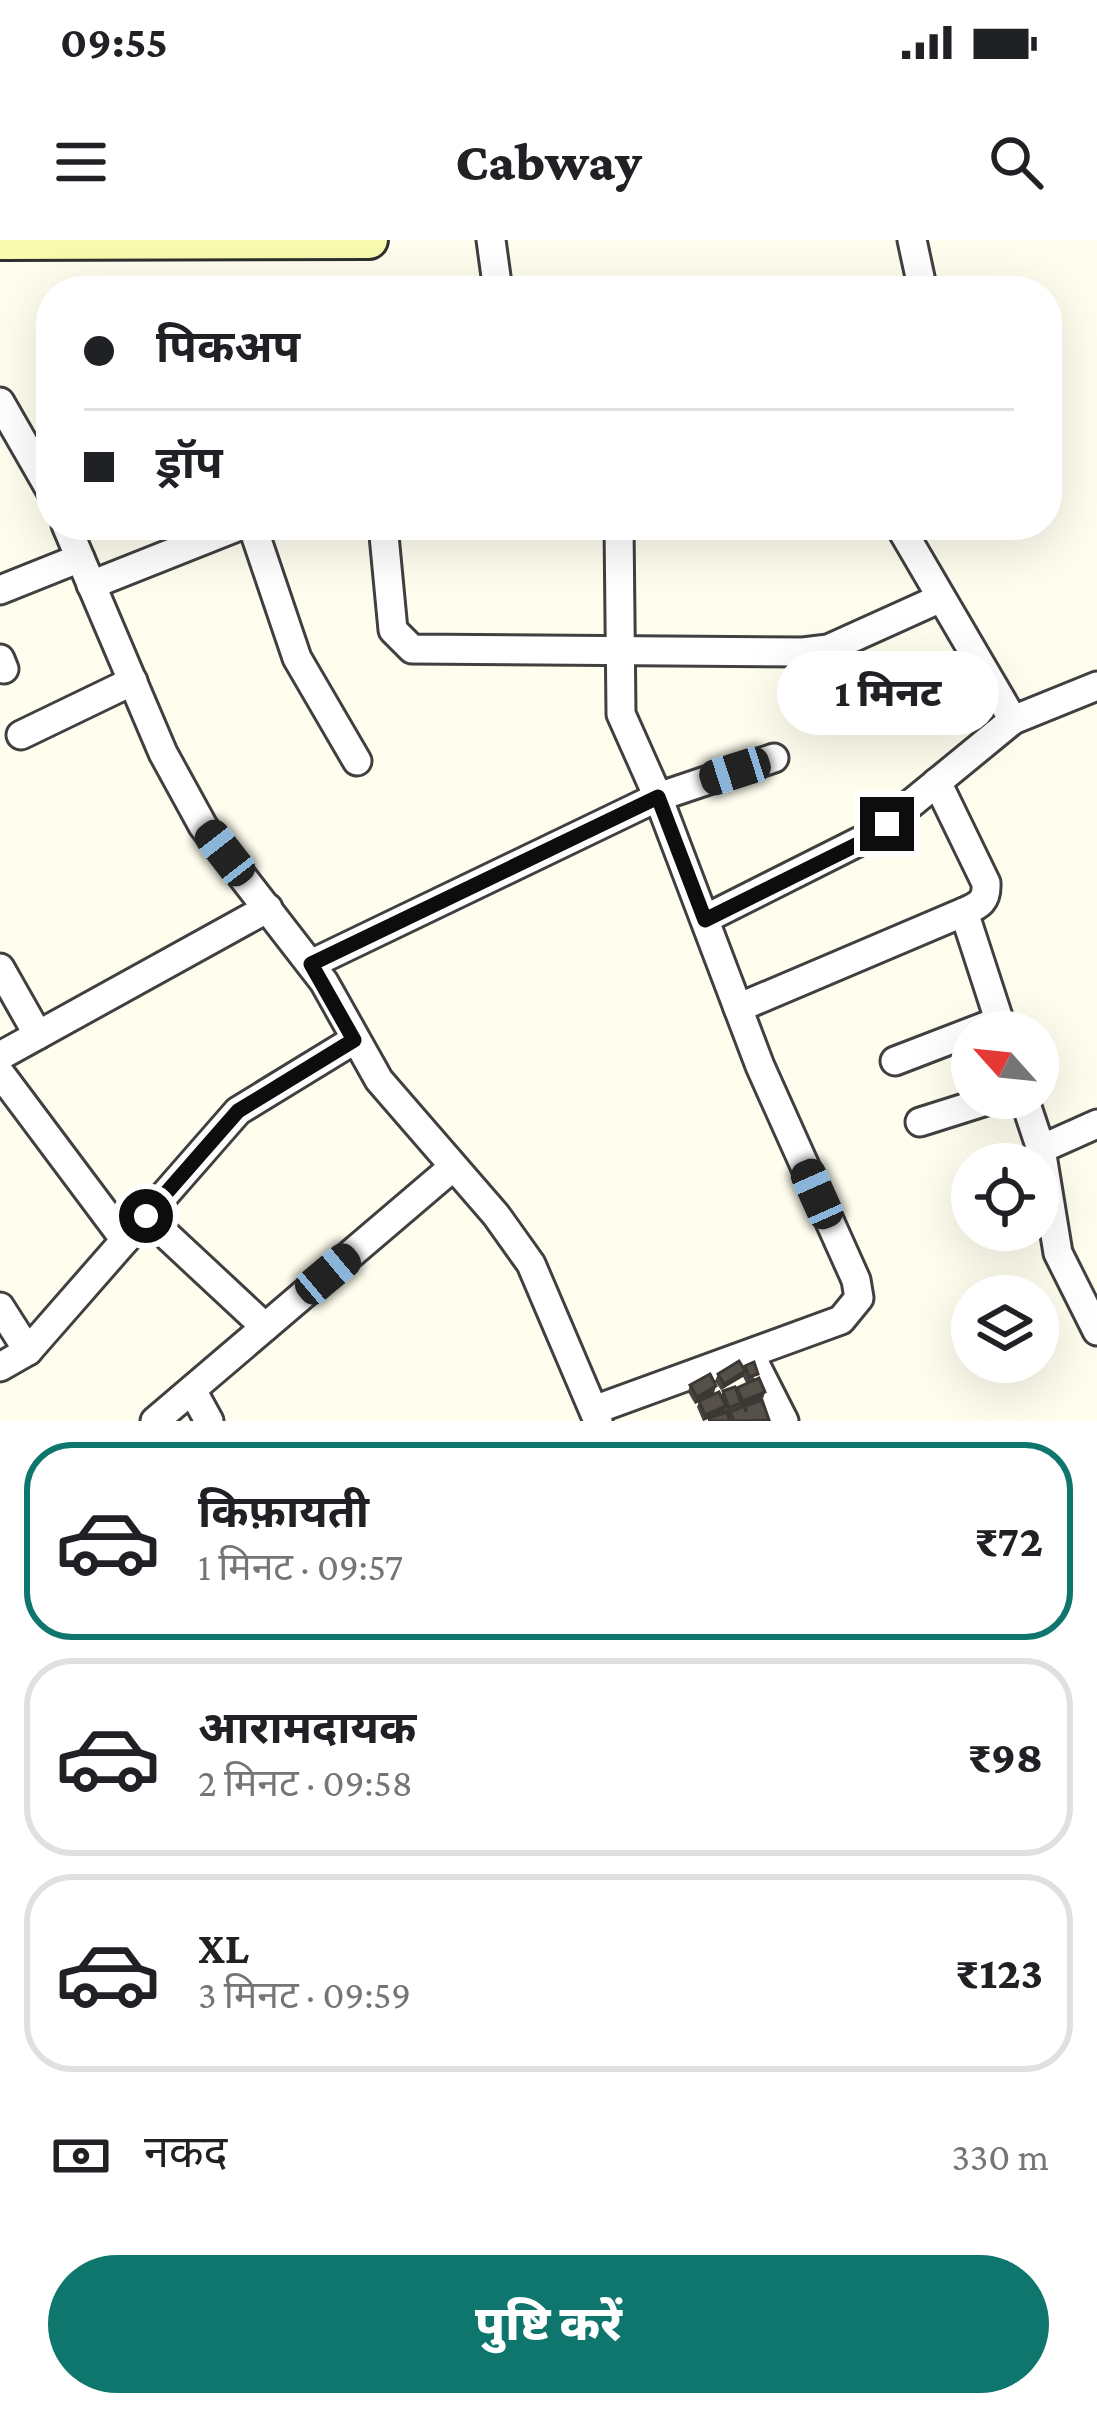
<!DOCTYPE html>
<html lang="hi">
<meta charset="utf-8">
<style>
:root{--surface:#fff;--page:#f6f6f6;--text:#202124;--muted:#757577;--line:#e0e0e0;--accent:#0f766e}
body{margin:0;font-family:"Crimson Pro","Noto Sans Devanagari",serif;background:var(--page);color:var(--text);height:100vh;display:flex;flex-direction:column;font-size:45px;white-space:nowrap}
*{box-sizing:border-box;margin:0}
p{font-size:39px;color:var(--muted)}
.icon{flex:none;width:66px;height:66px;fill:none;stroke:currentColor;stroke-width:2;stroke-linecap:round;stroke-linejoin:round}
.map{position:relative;height:1181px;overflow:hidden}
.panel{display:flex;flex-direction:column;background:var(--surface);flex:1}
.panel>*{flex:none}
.top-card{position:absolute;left:36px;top:36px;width:1026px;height:264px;border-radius:48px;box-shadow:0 12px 48px #0002;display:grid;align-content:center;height:264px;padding:0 48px;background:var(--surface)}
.needle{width:78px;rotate:297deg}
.buttons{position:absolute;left:951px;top:771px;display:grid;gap:24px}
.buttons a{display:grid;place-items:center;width:108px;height:108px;border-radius:50%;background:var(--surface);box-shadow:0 12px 48px #0002;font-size:60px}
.end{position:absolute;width:54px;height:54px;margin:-27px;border:15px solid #0d0d0d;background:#fff;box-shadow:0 0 0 6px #fff}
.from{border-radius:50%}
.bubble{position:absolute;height:84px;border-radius:42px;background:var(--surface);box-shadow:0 12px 48px #0002;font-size:39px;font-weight:800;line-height:84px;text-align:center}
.car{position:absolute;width:36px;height:72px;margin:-36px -18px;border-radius:15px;box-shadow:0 0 9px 3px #0007;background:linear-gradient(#222 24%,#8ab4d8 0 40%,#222 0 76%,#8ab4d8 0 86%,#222 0)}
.top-card b{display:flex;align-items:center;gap:42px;height:114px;font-size:45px}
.top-card b+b{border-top:3px solid var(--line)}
.top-card i{width:30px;height:30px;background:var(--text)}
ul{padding:21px 0 0;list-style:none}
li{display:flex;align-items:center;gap:36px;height:198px;margin:0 24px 18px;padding:0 24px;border:6px solid var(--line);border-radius:48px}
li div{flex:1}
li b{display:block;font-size:45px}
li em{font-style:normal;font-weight:800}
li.on{border-color:var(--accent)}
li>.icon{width:108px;height:108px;stroke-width:1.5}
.pay{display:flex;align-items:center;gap:30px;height:132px;padding:0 48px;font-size:45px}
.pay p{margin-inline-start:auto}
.cta{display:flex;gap:24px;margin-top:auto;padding:24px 48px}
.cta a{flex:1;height:138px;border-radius:72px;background:var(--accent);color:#fff;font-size:48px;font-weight:800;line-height:138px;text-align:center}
.status{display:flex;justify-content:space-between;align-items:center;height:84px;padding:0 60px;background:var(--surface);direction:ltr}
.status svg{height:33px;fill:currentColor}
header{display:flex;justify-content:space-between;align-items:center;height:156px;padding:0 48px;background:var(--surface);font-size:54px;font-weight:800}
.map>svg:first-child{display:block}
</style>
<div class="status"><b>09:55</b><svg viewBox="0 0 49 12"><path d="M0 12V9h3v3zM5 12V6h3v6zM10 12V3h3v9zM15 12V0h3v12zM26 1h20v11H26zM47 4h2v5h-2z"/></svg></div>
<header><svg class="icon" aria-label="menu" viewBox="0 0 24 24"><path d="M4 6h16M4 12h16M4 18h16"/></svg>Cabway<svg class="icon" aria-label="search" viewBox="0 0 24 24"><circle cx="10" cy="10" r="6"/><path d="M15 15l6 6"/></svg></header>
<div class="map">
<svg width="1097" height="1181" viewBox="0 0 1097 1181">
<rect width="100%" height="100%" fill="#fefdee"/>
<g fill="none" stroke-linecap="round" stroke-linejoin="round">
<g stroke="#404040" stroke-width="33">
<g id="minor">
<polyline points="491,0 498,51"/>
<polyline points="912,0 923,51"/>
<polyline points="0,162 51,251"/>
<polyline points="66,285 163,513 203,586 324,742 379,840 496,975 531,1024 598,1181"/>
<polyline points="252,285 297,418 357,521"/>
<polyline points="383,285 393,390 412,409 803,412 828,409 941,358"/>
<polyline points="899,285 1013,480"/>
<polyline points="91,345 242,285"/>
<polyline points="0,350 80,318"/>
<polyline points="0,419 4,429"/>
<polyline points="21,495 133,441"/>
<path d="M937 542 986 643C987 661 980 665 964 672L1003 792"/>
<polyline points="705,679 874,594 1013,480 1097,446"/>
<polyline points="311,724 658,557 774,518"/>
<polyline points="0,728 38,795"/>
<polyline points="738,768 964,672"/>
<polyline points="0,816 268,668"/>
<polyline points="895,821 999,781"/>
<polyline points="0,833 125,1000"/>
<polyline points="1024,858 1041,909 1058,1013 1097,1091"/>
<polyline points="920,882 996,858"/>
<polyline points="1041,909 1097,884"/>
<polyline points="146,976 265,1087"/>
<polyline points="0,1067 28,1111"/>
<polyline points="750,1114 784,1181"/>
<polyline points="0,1127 28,1111 238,871 354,800"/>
<polyline points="192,1150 209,1181"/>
<polyline points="594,1170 841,1080 859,1058 856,1040 760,826 658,557 621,474 619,285"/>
<polyline points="155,1181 453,927"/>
</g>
</g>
<g stroke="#2f2f2f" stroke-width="42">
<polyline id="secondary" points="0,1 369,0"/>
</g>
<use href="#minor" stroke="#fff" stroke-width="27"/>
<use href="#secondary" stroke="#f7faad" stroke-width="36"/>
</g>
<polygon fill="#494540" points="745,1126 765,1152 763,1158 744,1166 745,1169 769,1181 708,1181 708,1179 703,1181 697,1167 699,1162 695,1164 688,1152 690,1145 714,1153 703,1159 721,1156 723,1151 736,1151 737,1148 747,1144 744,1135 721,1150 715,1141 718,1134 744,1128"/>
<g fill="#3c3834">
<polygon points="745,1131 743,1137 721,1150 724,1144"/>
<polygon points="716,1146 714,1153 695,1164 697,1157"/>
<polygon points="765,1152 763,1158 741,1168 743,1161"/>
<polygon points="726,1166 723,1172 703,1181 705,1175"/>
</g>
<g fill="#55504a" stroke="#3c3834" stroke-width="3">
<polygon points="739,1121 745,1131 724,1144 718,1134"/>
<polygon points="754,1122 758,1134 749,1137 745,1126"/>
<polygon points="710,1134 716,1146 697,1157 690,1145"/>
<polygon points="759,1138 765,1152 743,1161 737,1148"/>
<polygon points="735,1147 741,1163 729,1168 723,1151"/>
<polygon points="719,1152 726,1166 705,1175 699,1161"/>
<polygon points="762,1160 769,1180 734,1181 730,1172 744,1166 746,1172 746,1166"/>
<polygon points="727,1172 730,1181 710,1181 709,1178"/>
</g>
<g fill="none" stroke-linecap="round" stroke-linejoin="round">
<polyline stroke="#0d0d0d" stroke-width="15" points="146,976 238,871 354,800 311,724 658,557 705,680 858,604 887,584"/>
</g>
</svg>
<div class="buttons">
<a><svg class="needle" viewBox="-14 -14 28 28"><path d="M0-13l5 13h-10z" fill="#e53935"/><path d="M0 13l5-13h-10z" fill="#757577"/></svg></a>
<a><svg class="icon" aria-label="locate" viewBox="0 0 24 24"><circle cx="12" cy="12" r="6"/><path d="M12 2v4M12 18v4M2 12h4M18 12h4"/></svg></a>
<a><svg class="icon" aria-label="layers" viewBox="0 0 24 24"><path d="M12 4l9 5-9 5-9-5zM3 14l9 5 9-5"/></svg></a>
</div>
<i class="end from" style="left:146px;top:976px"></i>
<i class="end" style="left:887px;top:584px"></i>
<div class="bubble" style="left:777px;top:411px;width:222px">1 मिनट</div>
<i class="car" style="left:735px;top:531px;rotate:252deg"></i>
<i class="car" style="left:225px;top:613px;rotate:322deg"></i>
<i class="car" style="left:817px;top:954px;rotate:336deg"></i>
<i class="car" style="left:328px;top:1034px;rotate:50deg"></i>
<div class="top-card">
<b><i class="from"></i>पिकअप</b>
<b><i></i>ड्रॉप</b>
</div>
</div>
<section class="panel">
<ul>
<li class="on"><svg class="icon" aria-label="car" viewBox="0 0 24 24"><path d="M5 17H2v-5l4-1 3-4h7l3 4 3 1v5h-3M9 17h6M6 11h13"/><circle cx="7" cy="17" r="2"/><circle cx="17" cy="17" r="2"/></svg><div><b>किफ़ायती</b><p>1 मिनट · 09:57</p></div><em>₹72</em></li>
<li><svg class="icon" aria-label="car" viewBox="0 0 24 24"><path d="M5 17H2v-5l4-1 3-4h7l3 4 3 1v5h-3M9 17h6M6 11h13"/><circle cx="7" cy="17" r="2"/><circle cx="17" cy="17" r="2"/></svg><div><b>आरामदायक</b><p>2 मिनट · 09:58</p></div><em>₹98</em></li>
<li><svg class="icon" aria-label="car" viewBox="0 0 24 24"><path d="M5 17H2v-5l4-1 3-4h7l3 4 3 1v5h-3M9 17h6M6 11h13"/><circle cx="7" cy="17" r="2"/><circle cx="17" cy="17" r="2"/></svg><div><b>XL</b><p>3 मिनट · 09:59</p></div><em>₹123</em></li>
</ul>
<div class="pay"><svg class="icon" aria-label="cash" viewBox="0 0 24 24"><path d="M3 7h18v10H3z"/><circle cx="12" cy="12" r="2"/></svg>नकद<p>330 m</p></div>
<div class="cta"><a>पुष्टि करें</a></div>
</section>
